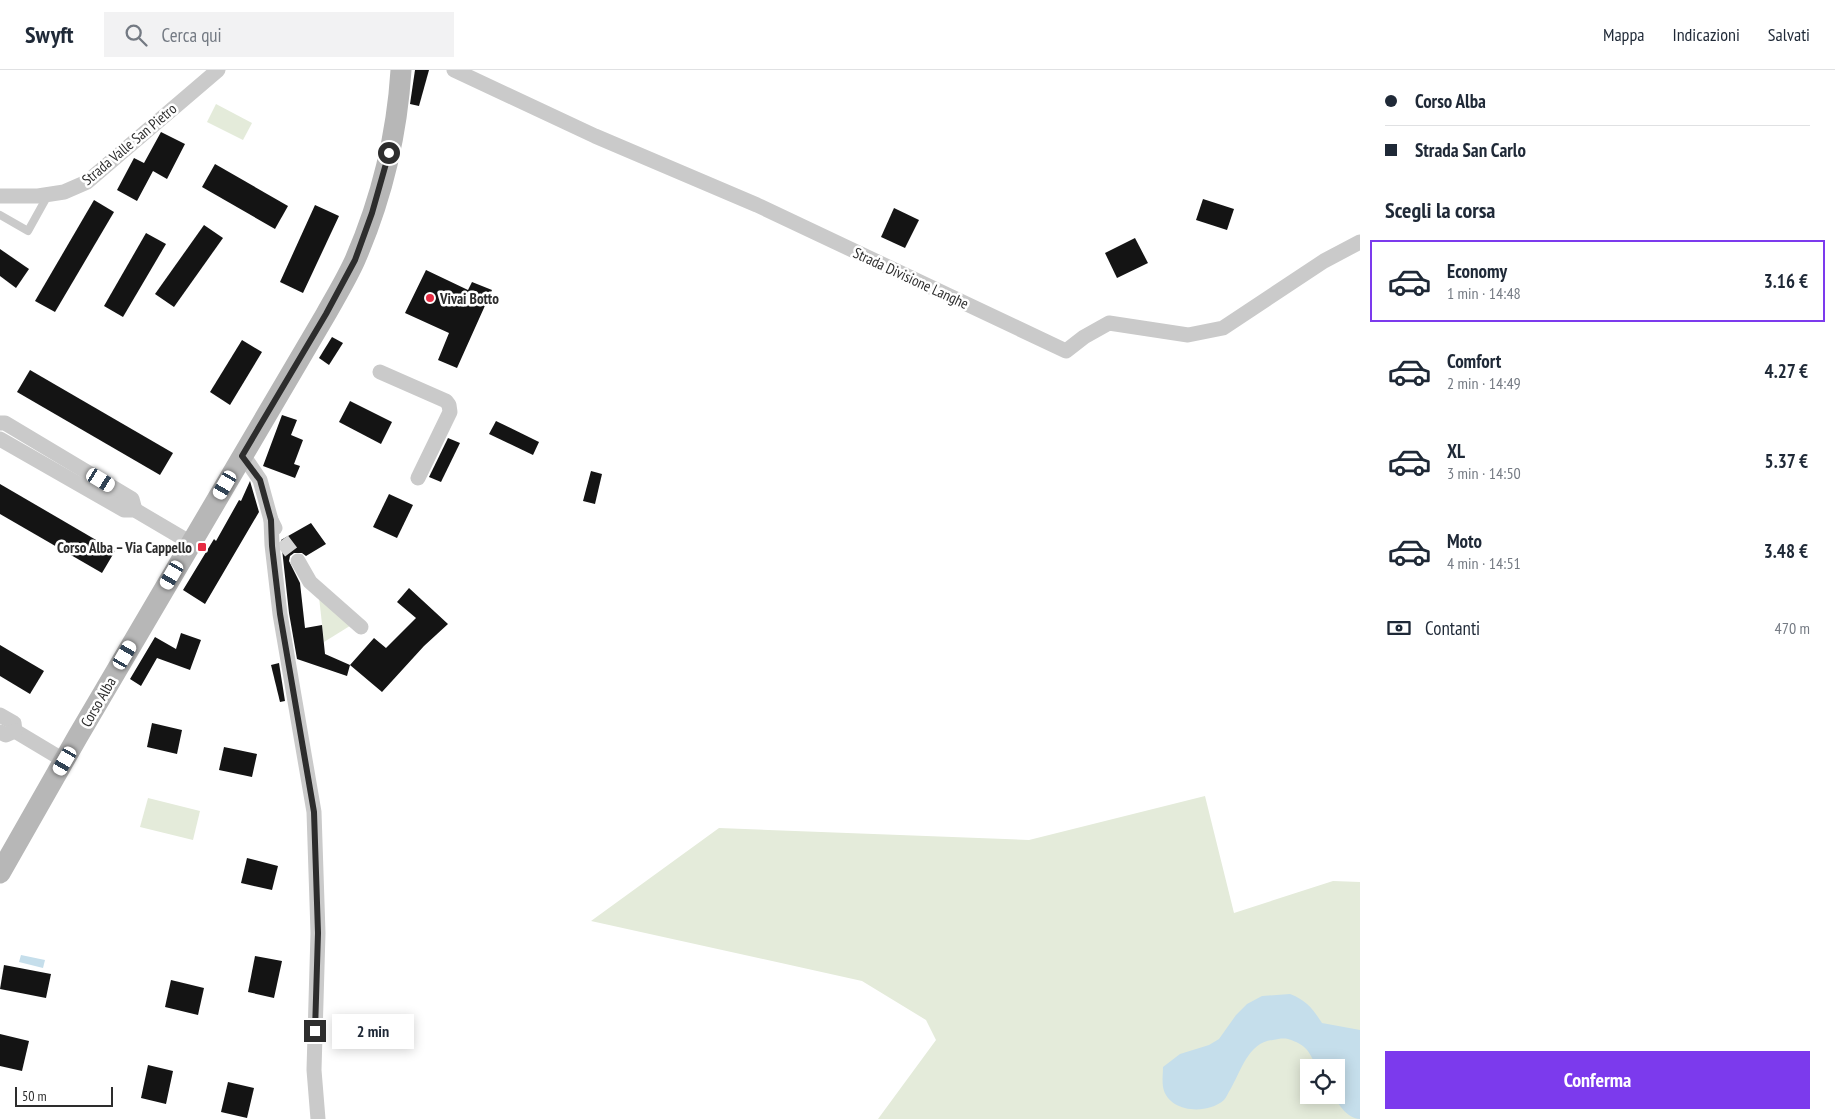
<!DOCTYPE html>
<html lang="it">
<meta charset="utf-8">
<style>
:root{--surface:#fff;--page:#f2f2f3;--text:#1f2937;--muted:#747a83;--line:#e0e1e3;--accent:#7c3aed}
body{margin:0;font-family:"PT Sans Narrow",sans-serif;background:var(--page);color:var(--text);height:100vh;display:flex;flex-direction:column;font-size:19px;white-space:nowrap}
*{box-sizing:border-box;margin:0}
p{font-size:16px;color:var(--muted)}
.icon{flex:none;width:28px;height:28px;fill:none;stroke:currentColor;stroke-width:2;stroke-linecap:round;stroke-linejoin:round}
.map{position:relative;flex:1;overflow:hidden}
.drawer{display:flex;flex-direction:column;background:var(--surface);width:475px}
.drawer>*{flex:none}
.banner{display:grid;align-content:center;height:110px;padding:0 25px;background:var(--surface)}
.buttons{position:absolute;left:1300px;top:989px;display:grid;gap:10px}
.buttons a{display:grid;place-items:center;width:45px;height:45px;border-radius:0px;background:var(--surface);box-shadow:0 2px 12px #0003;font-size:25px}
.scale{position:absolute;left:15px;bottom:12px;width:98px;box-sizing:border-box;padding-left:5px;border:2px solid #2d2d2d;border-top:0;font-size:14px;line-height:18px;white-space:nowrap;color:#2d2d2d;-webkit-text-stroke:4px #fff;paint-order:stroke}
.end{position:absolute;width:22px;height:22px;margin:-11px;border:6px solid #2d2d2d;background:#fff;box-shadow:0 0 0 2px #fff}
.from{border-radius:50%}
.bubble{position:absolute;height:35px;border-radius:0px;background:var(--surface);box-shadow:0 2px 12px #0003;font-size:16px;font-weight:800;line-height:35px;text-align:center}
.car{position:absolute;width:15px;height:30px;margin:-15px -8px;border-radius:6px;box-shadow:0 0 4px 1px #0007;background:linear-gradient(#fff 24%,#345 0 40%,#fff 0 76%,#345 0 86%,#fff 0)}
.banner b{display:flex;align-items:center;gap:18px;height:48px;font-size:19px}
.banner b+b{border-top:1px solid var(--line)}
.banner i{width:12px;height:12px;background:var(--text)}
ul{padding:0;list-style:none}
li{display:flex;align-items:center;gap:15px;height:82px;margin:0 10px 8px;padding:0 15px;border:2px solid transparent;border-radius:0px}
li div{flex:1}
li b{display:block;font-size:19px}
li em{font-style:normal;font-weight:800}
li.selected{border-color:var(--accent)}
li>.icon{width:45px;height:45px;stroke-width:1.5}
h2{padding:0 25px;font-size:22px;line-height:60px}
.pay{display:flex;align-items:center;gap:12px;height:55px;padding:0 25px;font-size:19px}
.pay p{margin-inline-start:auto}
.primary-button{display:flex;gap:10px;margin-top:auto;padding:10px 25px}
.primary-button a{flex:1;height:58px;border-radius:0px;background:var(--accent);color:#fff;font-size:20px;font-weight:800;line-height:58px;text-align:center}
header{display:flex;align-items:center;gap:30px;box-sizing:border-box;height:70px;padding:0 25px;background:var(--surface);border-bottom:1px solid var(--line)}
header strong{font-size:24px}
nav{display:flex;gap:28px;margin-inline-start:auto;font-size:18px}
.search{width:350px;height:45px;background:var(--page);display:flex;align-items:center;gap:12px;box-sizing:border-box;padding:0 18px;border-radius:0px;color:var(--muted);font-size:19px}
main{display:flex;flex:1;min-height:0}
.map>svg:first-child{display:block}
</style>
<header>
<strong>Swyft</strong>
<div class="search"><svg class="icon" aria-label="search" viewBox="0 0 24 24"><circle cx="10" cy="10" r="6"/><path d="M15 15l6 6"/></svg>Cerca qui</div>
<nav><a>Mappa</a><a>Indicazioni</a><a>Salvati</a></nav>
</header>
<main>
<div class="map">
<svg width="1360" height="1049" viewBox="0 0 1360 1049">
<rect width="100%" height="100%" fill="#fff"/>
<g fill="#e4ebda" fill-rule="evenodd">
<polygon points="216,34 252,53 243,70 207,52"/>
<polygon points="319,527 353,554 324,572"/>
<path d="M1205 726 1234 843 1333 811 1360 812V1049H878L936 970 926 950 862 911 591 851 719 758 1029 770ZM1309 998H1336V1025H1309Z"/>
<polygon points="148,728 200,741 193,770 140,757"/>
</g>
<g fill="#c5deeb">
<polygon points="21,885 45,890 43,898 19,892"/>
<path d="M1290 924C1306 930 1313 939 1322 953L1360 960V1049C1348 1049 1338 1034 1333 1025H1336V998L1316 997C1309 980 1306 975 1288 969 1283 968 1278 969 1273 970 1248 972 1241 1002 1230 1020 1228 1023 1226 1028 1224 1030 1207 1045 1168 1043 1163 1017 1162 1010 1163 1003 1163 997L1180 984 1209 975 1219 969 1236 945 1247 934 1262 926Z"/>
</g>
<g fill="#141414">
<polygon points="415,0 429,0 419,36 410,34"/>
<polygon points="161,62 185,74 167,109 153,101 137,131 117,120 134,88 144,93"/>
<polygon points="215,94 288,136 275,159 202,117"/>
<polygon points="1203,129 1234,139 1227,160 1196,150"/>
<polygon points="94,130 114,142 55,242 35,231"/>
<polygon points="315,135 339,146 303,223 280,212"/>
<polygon points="894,138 919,150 905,178 881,167"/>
<polygon points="204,155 223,168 174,237 155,224"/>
<polygon points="146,163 166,174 123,247 104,236"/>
<polygon points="1135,168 1148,193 1117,208 1105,183"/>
<polygon points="0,179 29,199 16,218 0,206"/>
<polygon points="426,200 468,220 472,212 492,220 457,298 438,290 449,263 405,243"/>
<polygon points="332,267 343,273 329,295 319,288"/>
<polygon points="242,270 262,282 230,335 210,322"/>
<polygon points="30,300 173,383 160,405 17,322"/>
<polygon points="350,331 392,352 381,374 339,352"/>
<polygon points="282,345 297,350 291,365 303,370 294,394 300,396 295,408 263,396"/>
<polygon points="496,351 539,372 533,385 489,364"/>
<polygon points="448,368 460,373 441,412 429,407"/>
<polygon points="591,401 602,404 595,434 583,431"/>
<polygon points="250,411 259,442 205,534 183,520 214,469 216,471 239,430 241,431"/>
<polygon points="0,414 115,481 102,503 0,444"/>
<polygon points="389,424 413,435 397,468 373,457"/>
<polygon points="311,453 326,474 306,486 302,483 294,483 290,486 289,491 300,513 305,558 322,555 325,584 350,595 347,606 297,589 289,543 281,470"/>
<polygon points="409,518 448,554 424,576 382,622 350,595 374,568 386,578 416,548 397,532"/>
<polygon points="181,563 201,570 190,600 157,588 141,616 130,609 155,567 176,579"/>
<polygon points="0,575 44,601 30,624 0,606"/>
<polygon points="279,593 285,631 280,632 271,595"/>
<polygon points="152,653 182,660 177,684 147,677"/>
<polygon points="224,677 257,684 252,707 219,700"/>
<polygon points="247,788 278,796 272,820 241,813"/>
<polygon points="255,886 282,891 274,928 248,922"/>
<polygon points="4,895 51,904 46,928 0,919"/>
<polygon points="171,910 204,918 198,945 165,937"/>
<polygon points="0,964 29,971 22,1001 0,996"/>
<polygon points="148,995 173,1001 166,1034 141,1028"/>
<polygon points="228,1012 254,1018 247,1048 221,1042"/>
</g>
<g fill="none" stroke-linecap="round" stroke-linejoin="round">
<polyline stroke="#d5d5d5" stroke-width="15" stroke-dasharray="15 8" stroke-linecap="butt" points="282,470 298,491"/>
<polyline stroke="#cacaca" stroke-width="8" points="0,145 28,161 48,125"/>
<g stroke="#cacaca" stroke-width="15">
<polyline points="454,0 595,66 757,135 1066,281 1084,267 1109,253 1188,265 1223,258 1324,191 1360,172"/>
<polyline points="0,126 38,126 64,122 87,112 218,0"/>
<polyline points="380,302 446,331 449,335 450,342 418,408"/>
<polyline points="0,353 5,353 132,429 135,440"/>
<polyline points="0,369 124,440 135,440 191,473"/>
<polyline points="243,385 260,410 271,450 275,458"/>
<polyline points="271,450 272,475 280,544 314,742 318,863 314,1000 318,1049"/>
<polyline points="298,491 310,512 361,557"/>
<polyline points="0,645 14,653 15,661 65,691"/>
<polyline points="0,662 6,665 15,661"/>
</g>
<path stroke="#b7b7b7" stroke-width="21" d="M0 803 78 666 326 244C336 226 347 208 355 190 381 130 397 65 401 0"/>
</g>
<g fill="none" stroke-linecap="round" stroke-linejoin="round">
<polyline stroke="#2d2d2d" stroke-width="6" points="315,961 318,863 314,742 280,544 272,476 271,450 260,410 242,386 326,244 355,190 372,143 389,83"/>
</g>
<g fill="#e72c43" stroke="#fff" stroke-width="2">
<circle cx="430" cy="228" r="5"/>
<rect x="197" y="472" width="10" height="10" rx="2.5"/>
</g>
<g text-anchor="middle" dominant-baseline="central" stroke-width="5" stroke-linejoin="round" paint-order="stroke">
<g font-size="15" fill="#2d2d2d" stroke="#fff">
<text transform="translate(129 74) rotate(-40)">Strada Valle San Pietro</text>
<text transform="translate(911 208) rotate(25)">Strada Divisione Langhe</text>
<text transform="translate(98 632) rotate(-60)">Corso Alba</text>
</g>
<g font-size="15" font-weight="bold" fill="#2d2d2d" stroke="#fff" text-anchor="start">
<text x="440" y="228">Vivai Botto</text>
<text x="192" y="477" text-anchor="end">Corso Alba – Via Cappello</text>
</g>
</g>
</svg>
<div class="buttons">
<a><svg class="icon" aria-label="locate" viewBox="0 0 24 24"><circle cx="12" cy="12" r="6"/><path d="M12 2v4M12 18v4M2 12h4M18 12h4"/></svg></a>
</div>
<div class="scale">50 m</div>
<i class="end from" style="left:389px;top:83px"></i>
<i class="end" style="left:315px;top:961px"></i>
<div class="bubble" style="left:332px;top:944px;width:82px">2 min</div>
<i class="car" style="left:101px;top:410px;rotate:121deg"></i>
<i class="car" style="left:225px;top:415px;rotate:210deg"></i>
<i class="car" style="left:172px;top:505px;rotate:210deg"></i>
<i class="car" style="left:125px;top:585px;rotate:30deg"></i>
<i class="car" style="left:65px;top:691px;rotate:210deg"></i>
</div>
<section class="drawer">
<div class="banner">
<b><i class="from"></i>Corso Alba</b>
<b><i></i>Strada San Carlo</b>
</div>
<h2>Scegli la corsa</h2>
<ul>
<li class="selected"><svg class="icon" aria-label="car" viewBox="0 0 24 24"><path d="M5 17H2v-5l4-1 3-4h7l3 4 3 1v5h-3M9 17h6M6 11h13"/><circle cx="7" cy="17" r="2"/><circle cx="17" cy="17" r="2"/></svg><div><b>Economy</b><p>1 min · 14:48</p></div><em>3.16 €</em></li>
<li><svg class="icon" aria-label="car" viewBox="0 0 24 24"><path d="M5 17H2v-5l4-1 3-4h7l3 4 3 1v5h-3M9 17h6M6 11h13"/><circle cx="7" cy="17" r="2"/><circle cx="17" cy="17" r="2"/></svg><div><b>Comfort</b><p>2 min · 14:49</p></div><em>4.27 €</em></li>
<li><svg class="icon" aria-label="car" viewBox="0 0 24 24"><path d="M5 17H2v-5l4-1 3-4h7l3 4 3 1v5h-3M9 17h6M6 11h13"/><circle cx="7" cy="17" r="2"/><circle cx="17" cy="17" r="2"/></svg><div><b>XL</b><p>3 min · 14:50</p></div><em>5.37 €</em></li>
<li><svg class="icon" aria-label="car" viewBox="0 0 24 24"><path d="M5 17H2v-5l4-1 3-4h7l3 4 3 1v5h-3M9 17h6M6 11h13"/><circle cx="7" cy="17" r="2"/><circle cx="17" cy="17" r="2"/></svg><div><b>Moto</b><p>4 min · 14:51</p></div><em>3.48 €</em></li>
</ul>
<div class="pay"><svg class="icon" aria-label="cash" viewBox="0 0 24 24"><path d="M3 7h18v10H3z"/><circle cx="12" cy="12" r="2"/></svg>Contanti<p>470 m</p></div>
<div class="primary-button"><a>Conferma</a></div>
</section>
</main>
